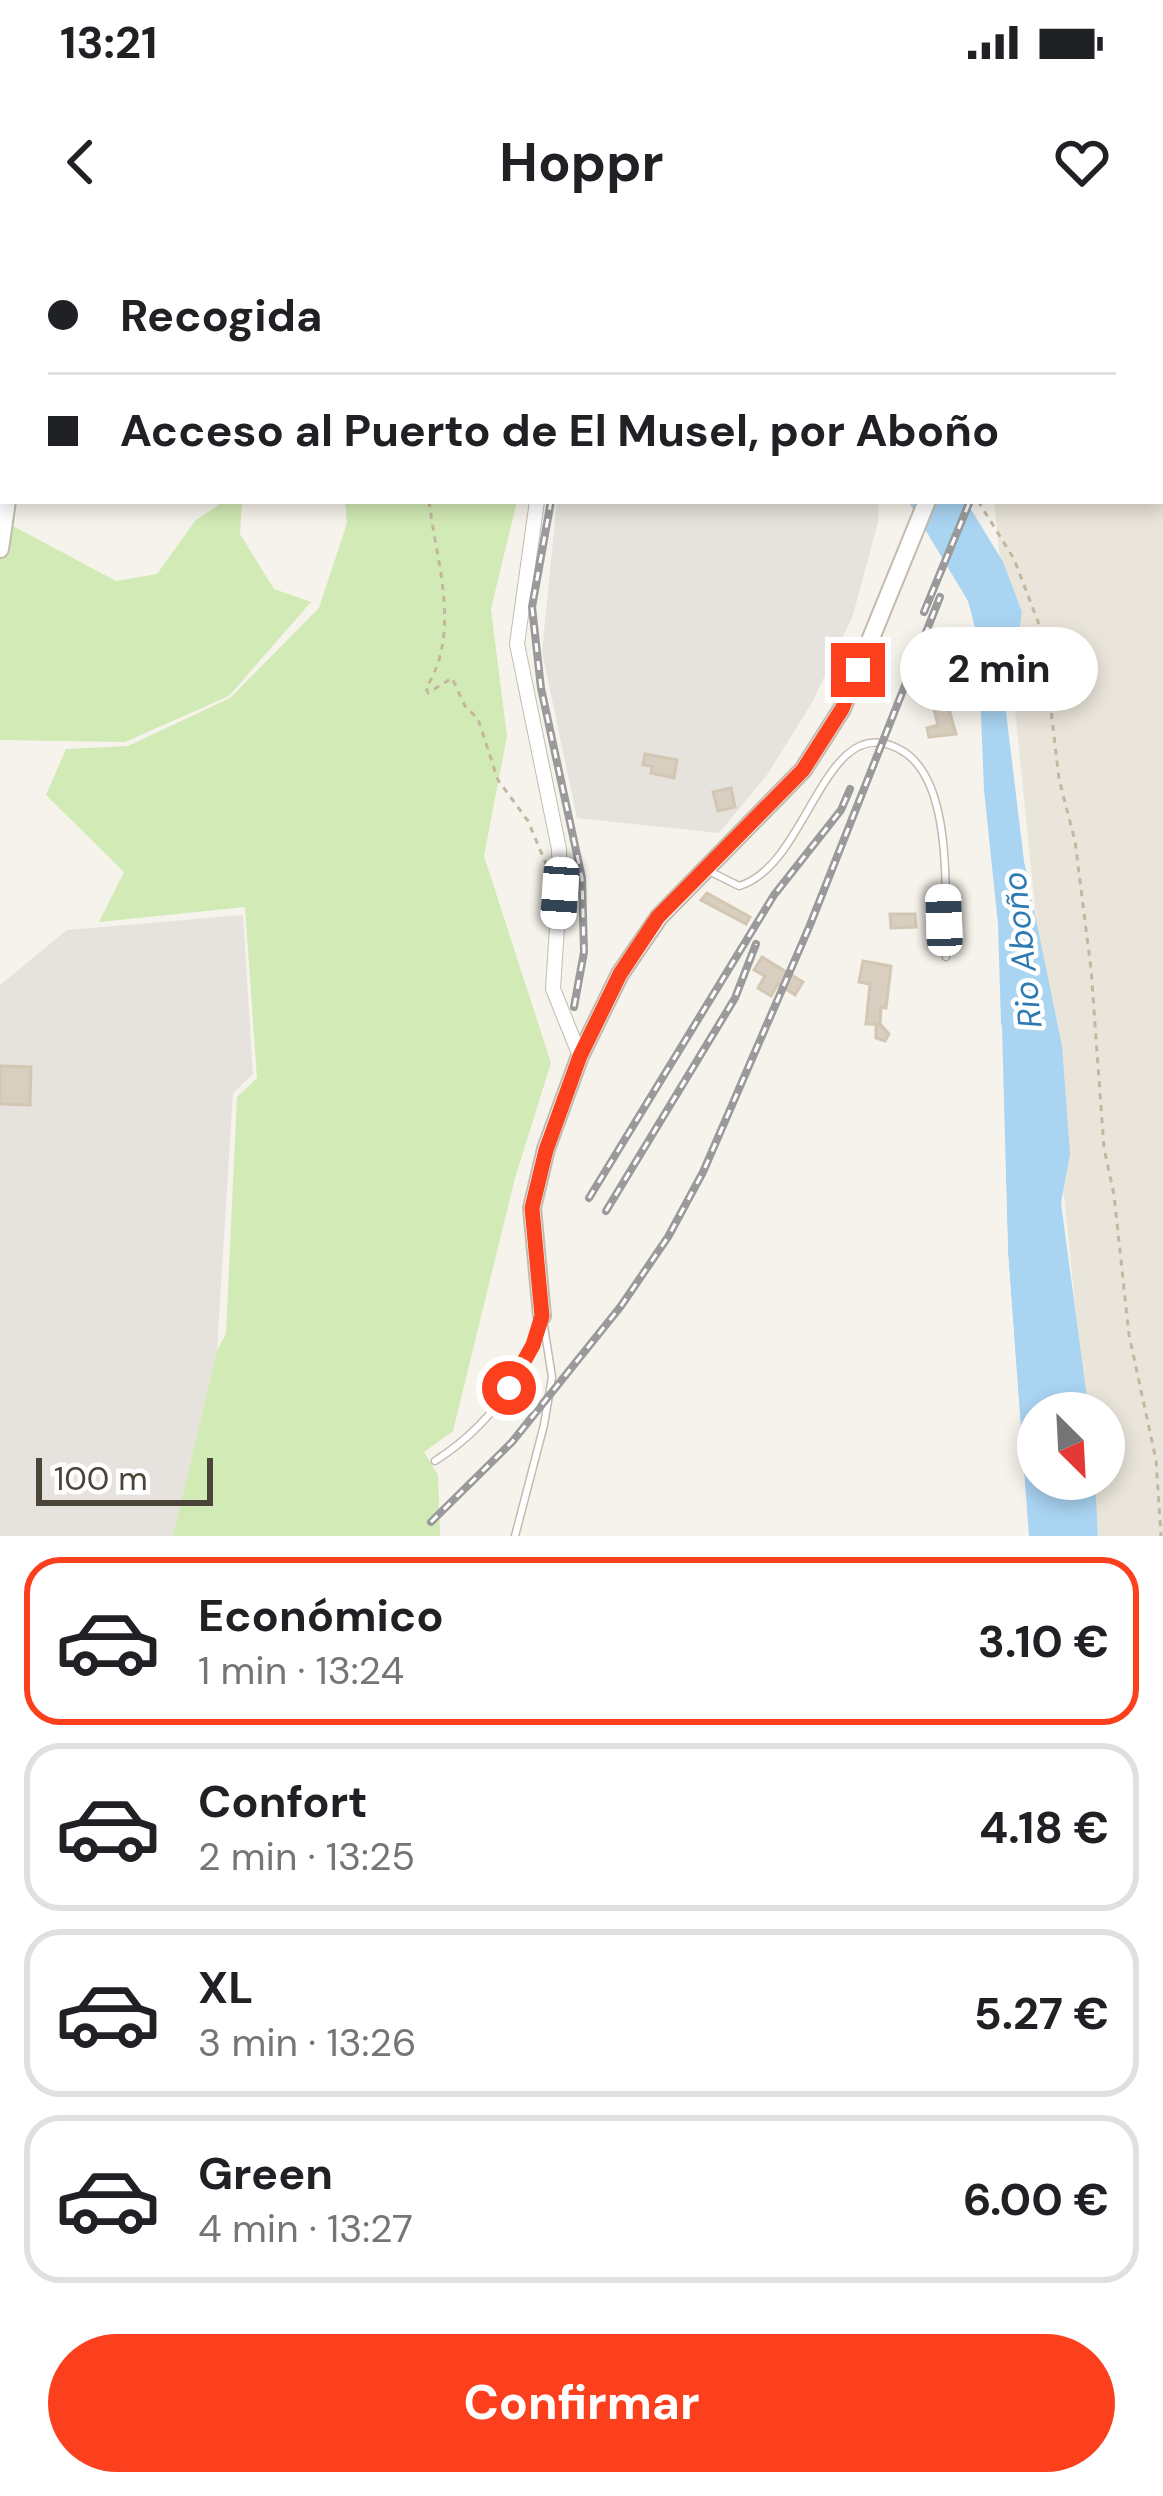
<!DOCTYPE html>
<html lang="es">
<meta charset="utf-8">
<style>
:root{--surface:#fff;--page:#f2f2f2;--text:#202124;--muted:#757577;--line:#e0e0e0;--accent:#fc3f1d}
body{margin:0;font-family:"DM Sans",sans-serif;background:var(--page);color:var(--text);height:100vh;display:flex;flex-direction:column;font-size:45px;white-space:nowrap}
*{box-sizing:border-box;margin:0}
p{font-size:39px;color:var(--muted)}
.icon{flex:none;width:66px;height:66px;fill:none;stroke:currentColor;stroke-width:2;stroke-linecap:round;stroke-linejoin:round}
.map{position:relative;height:1296px;overflow:hidden}
.panel{display:flex;flex-direction:column;background:var(--surface);flex:1}
.panel>*{flex:none}
.banner{position:absolute;left:0px;top:0px;width:1164px;height:264px;box-shadow:0 6px 18px #0003;display:grid;align-content:center;height:264px;padding:0 48px;background:var(--surface)}
.needle{width:78px;rotate:156deg}
.buttons{position:absolute;left:1017px;top:1152px;display:grid;gap:24px}
.buttons a{display:grid;place-items:center;width:108px;height:108px;border-radius:50%;background:var(--surface);box-shadow:0 6px 18px #0003;font-size:60px}
.scale{position:absolute;left:36px;bottom:30px;width:177px;box-sizing:border-box;padding-left:12px;border:6px solid #4b4439;border-top:0;font-size:33px;line-height:42px;white-space:nowrap;color:#4b4439;-webkit-text-stroke:9px #fff;paint-order:stroke}
.end{position:absolute;width:54px;height:54px;margin:-27px;border:15px solid #fc3f1d;background:#fff;box-shadow:0 0 0 6px #fff}
.from{border-radius:50%}
.bubble{position:absolute;height:84px;border-radius:42px;background:var(--surface);box-shadow:0 6px 18px #0003;font-size:39px;font-weight:700;line-height:84px;text-align:center}
.car{position:absolute;width:36px;height:72px;margin:-36px -18px;border-radius:15px;box-shadow:0 0 9px 3px #0007;background:linear-gradient(#fff 24%,#345 0 40%,#fff 0 76%,#345 0 86%,#fff 0)}
.banner b{display:flex;align-items:center;gap:42px;height:114px;font-size:45px}
.banner b+b{border-top:3px solid var(--line)}
.banner i{width:30px;height:30px;background:var(--text)}
ul{padding:21px 0 0;list-style:none}
li{display:flex;align-items:center;gap:36px;height:168px;margin:0 24px 18px;padding:0 24px;border:6px solid var(--line);border-radius:36px}
li div{flex:1}
li b{display:block;font-size:45px}
li em{font-style:normal;font-weight:700}
li.on{border-color:var(--accent)}
li>.icon{width:108px;height:108px;stroke-width:1.5}
.button{display:flex;gap:24px;margin-top:auto;padding:24px 48px}
.button a{flex:1;height:138px;border-radius:72px;background:var(--accent);color:#fff;font-size:48px;font-weight:700;line-height:138px;text-align:center}
.status{display:flex;justify-content:space-between;align-items:center;height:84px;padding:0 60px;background:var(--surface);direction:ltr}
.status svg{height:33px;fill:currentColor}
header{display:flex;justify-content:space-between;align-items:center;height:156px;padding:0 48px;background:var(--surface);font-size:54px;font-weight:700}
.map>svg:first-child{display:block}
</style>
<div class="status"><b>13:21</b><svg viewBox="0 0 49 12"><path d="M0 12V9h3v3zM5 12V6h3v6zM10 12V3h3v9zM15 12V0h3v12zM26 1h20v11H26zM47 4h2v5h-2z"/></svg></div>
<header><svg class="icon" aria-label="back" viewBox="0 0 24 24"><path d="M15 5l-7 7 7 7"/></svg>Hoppr<svg class="icon" aria-label="heart" viewBox="0 0 24 24"><path d="M12 20l-8-8c-3-5 5-10 8-4 3-6 11-1 8 4z"/></svg></header>
<div class="map">
<svg width="1163" height="1296" viewBox="0 0 1163 1296">
<rect width="100%" height="100%" fill="#f6f3ec"/>
<polygon fill="#eae5da" points="1095,0 1163,0 1163,1296 1099,1296 1093,1239 1104,1239 1104,1173 1086,1173 994,261 1161,261 1161,3 1093,3"/>
<g fill="#e6e2dd">
<polygon points="603,0 911,0 602,3"/>
<polygon points="557,261 879,261 878,282 853,375 813,461 767,535 719,593 577,578 542,412"/>
<polygon points="243,675 253,834 233,853 217,1110 173,1296 0,1296 0,745 67,690"/>
</g>
<g fill="#d2eab5">
<polygon points="63,0 335,0 336,3 62,3"/>
<rect x="354" y="0" width="193" height="3"/>
<polygon points="224,261 242,261 240,294 274,349 311,362 229,456 125,502 0,500 0,279 116,341 157,334 195,281"/>
<polygon points="345,261 517,261 491,369 507,496 484,616 551,823 515,938 453,1191 424,1212 438,1235 440,1296 173,1296 217,1110 226,1094 237,857 257,838 245,667 99,682 124,632 46,555 66,509 128,506 230,458 319,368 347,283"/>
</g>
<polygon fill="#a9d4f2" points="908,261 966,261 1003,322 1022,372 1006,472 1024,621 1062,806 1070,914 1061,963 1089,1173 1038,1173 1038,1239 1095,1239 1098,1296 1029,1296 1008,1013 998,684 984,550 978,399 968,361"/>
<polygon fill="#f6f3ec" points="996,781 1002,785 1008,1013 1028,1296 1023,1296 1002,1014"/>
<g fill="#d8cfc1" stroke="#d3c7b4" stroke-width="3">
<polygon points="948,466 956,494 929,497 927,488 938,485 934,470"/>
<polygon points="645,514 677,520 674,538 651,533 652,526 643,525"/>
<polygon points="731,548 735,567 718,571 713,552"/>
<polygon points="707,653 750,677 746,684 701,660"/>
<polygon points="890,674 915,674 916,687 891,688"/>
<polygon points="762,717 803,742 795,755 778,744 771,756 758,748 765,736 754,730"/>
<polygon points="863,721 891,726 886,768 881,767 880,784 889,794 885,801 876,798 876,784 866,784 870,744 859,742"/>
<polygon points="0,826 31,827 30,865 0,864"/>
</g>
<g fill="none" stroke-linecap="round" stroke-linejoin="round">
<g stroke="#c2bbae" stroke-width="9">
<g id="service">
<polyline points="235,3 236,0"/>
<polyline points="1078,3 1082,0"/>
<path d="M707 630 739 646C809 626 823 469 899 509 956 538 944 661 946 717"/>
<path d="M435 1221C488 1187 522 1141 541 1080"/>
<polyline points="515,1296 544,1185 552,1137 543,1080"/>
</g>
</g>
<g stroke="#c2bbae" stroke-width="16">
<g id="minor">
<polyline points="348,0 349,3"/>
<polyline points="549,3 549,0"/>
<polyline points="537,261 517,404 559,609 560,641 553,749 580,816"/>
</g>
</g>
<g stroke="#c2bbae" stroke-width="20">
<g id="tertiary">
<polyline points="47,3 48,0"/>
<polyline points="978,3 978,0"/>
<polyline points="0,309 7,261"/>
<polyline points="542,1076 532,968 546,909 580,816 620,734 659,677 803,530 842,469 927,261"/>
</g>
</g>
<g stroke="#c4b79f" stroke-width="3" stroke-dasharray="6 6" stroke-linecap="butt">
<path d="M429 261C436 321 462 392 426 448L428 453 452 438 465 466 478 479 498 540 528 581 546 624"/>
<polyline points="978,261 1014,319 1042,392 1059,539 1075,601 1091,729 1104,908 1114,955 1129,1095 1156,1220 1161,1296"/>
</g>
<use href="#service" stroke="#fff" stroke-width="6"/>
<use href="#minor" stroke="#fff" stroke-width="14"/>
<use href="#tertiary" stroke="#fff" stroke-width="16"/>
<g stroke="#9a9a9a" stroke-width="8">
<g id="rail">
<polyline points="562,0 562,3"/>
<polyline points="1073,3 1074,0"/>
<polyline points="551,261 532,367 541,448 582,638 584,712 574,767"/>
<polyline points="924,372 970,261"/>
<polyline points="589,958 774,655 841,570 850,549"/>
<polyline points="606,971 735,758 756,704"/>
<polyline points="431,1282 512,1202 621,1066 668,997 703,932 810,685 940,357"/>
</g>
</g>
<use href="#rail" stroke="#fff" stroke-width="3" stroke-dasharray="9" stroke-linecap="butt"/>
</g>
<g fill="none" stroke-linecap="round" stroke-linejoin="round">
<polyline stroke="#fc3f1d" stroke-width="15" points="509,1148 533,1105 542,1076 532,968 546,910 580,816 620,734 658,677 803,530 842,469 858,430"/>
</g>
<g text-anchor="middle" dominant-baseline="central" stroke-width="9" stroke-linejoin="round" paint-order="stroke">
<g font-size="33" font-style="italic" fill="#2e7ab2" stroke="#fff">
<text transform="translate(1022 710) rotate(-96)">Rio Aboño</text>
</g>
</g>
</svg>
<div class="buttons">
<a><svg class="needle" viewBox="-14 -14 28 28"><path d="M0-13l5 13h-10z" fill="#e53935"/><path d="M0 13l5-13h-10z" fill="#757577"/></svg></a>
</div>
<div class="scale">100 m</div>
<i class="end from" style="left:509px;top:1148px"></i>
<i class="end" style="left:858px;top:430px"></i>
<div class="bubble" style="left:900px;top:387px;width:198px">2 min</div>
<i class="car" style="left:560px;top:653px;rotate:184deg"></i>
<i class="car" style="left:944px;top:680px;rotate:358deg"></i>
<div class="banner">
<b><i class="from"></i>Recogida</b>
<b><i></i>Acceso al Puerto de El Musel, por Aboño</b>
</div>
</div>
<section class="panel">
<ul>
<li class="on"><svg class="icon" aria-label="car" viewBox="0 0 24 24"><path d="M5 17H2v-5l4-1 3-4h7l3 4 3 1v5h-3M9 17h6M6 11h13"/><circle cx="7" cy="17" r="2"/><circle cx="17" cy="17" r="2"/></svg><div><b>Económico</b><p>1 min · 13:24</p></div><em>3.10 €</em></li>
<li><svg class="icon" aria-label="car" viewBox="0 0 24 24"><path d="M5 17H2v-5l4-1 3-4h7l3 4 3 1v5h-3M9 17h6M6 11h13"/><circle cx="7" cy="17" r="2"/><circle cx="17" cy="17" r="2"/></svg><div><b>Confort</b><p>2 min · 13:25</p></div><em>4.18 €</em></li>
<li><svg class="icon" aria-label="car" viewBox="0 0 24 24"><path d="M5 17H2v-5l4-1 3-4h7l3 4 3 1v5h-3M9 17h6M6 11h13"/><circle cx="7" cy="17" r="2"/><circle cx="17" cy="17" r="2"/></svg><div><b>XL</b><p>3 min · 13:26</p></div><em>5.27 €</em></li>
<li><svg class="icon" aria-label="car" viewBox="0 0 24 24"><path d="M5 17H2v-5l4-1 3-4h7l3 4 3 1v5h-3M9 17h6M6 11h13"/><circle cx="7" cy="17" r="2"/><circle cx="17" cy="17" r="2"/></svg><div><b>Green</b><p>4 min · 13:27</p></div><em>6.00 €</em></li>
</ul>
<div class="button"><a>Confirmar</a></div>
</section>
